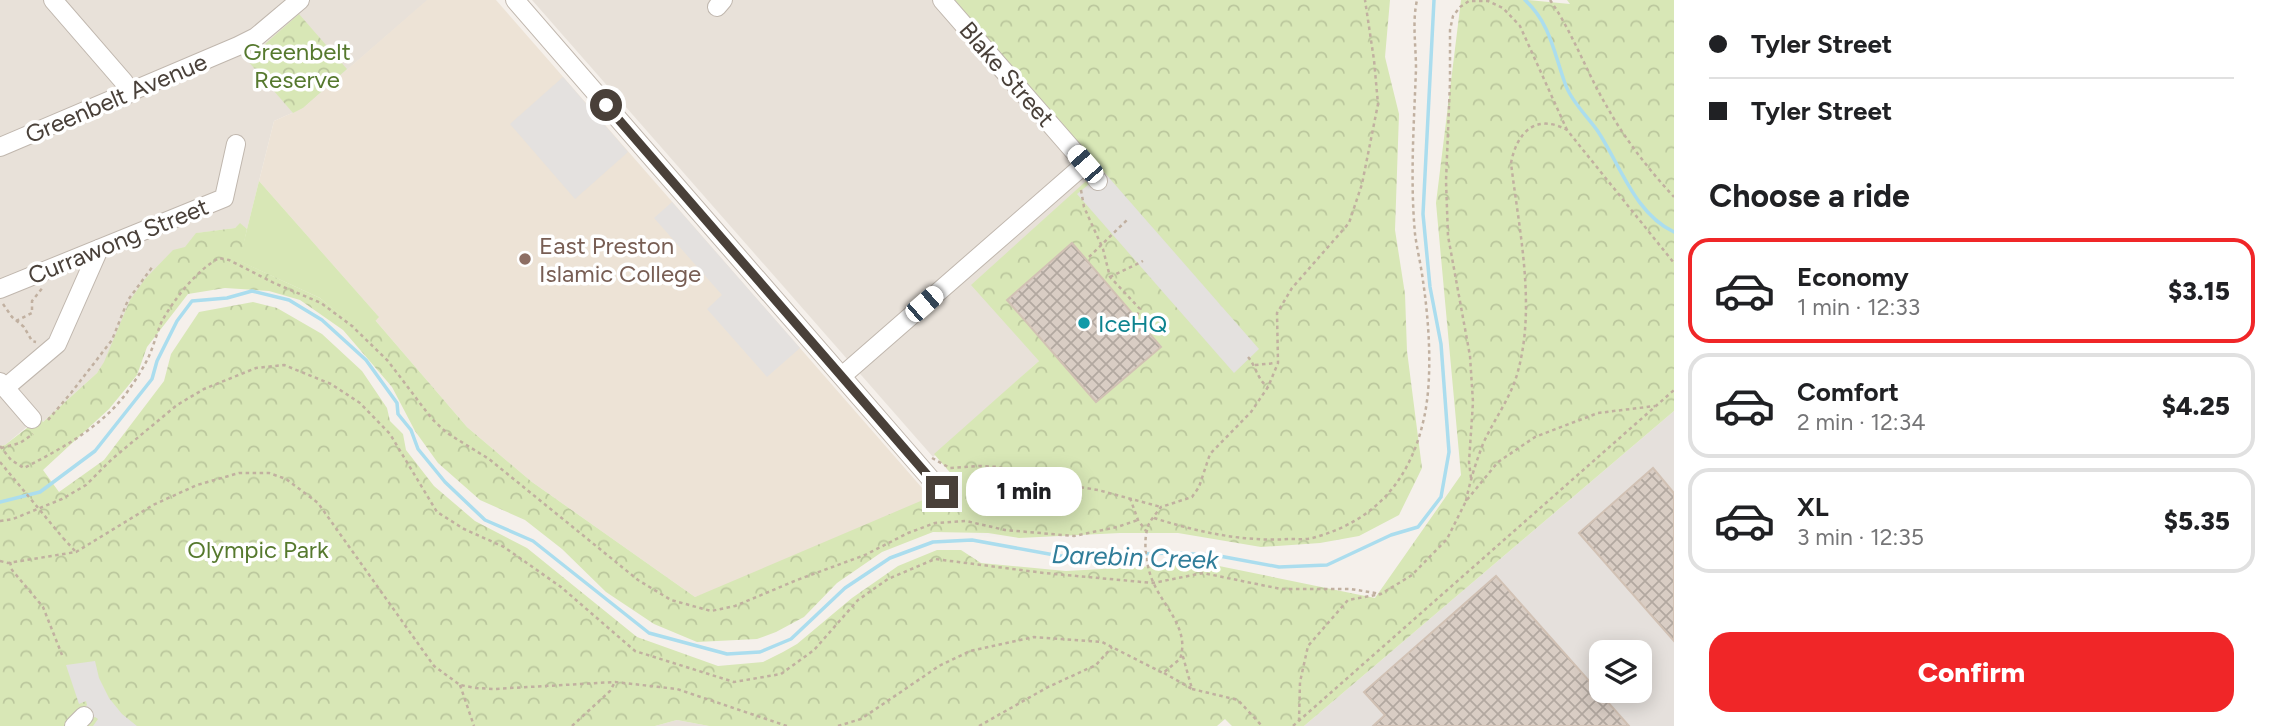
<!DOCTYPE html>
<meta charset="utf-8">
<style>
:root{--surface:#fff;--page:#f2f2f2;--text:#202124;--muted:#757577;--line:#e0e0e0;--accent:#f02628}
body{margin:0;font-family:Figtree,sans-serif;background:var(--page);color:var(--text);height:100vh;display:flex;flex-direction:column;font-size:26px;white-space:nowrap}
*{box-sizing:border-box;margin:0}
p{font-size:23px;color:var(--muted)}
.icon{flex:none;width:38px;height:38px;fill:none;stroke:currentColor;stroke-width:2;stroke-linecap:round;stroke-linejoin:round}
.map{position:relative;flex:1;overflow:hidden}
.drawer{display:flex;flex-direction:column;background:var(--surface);width:595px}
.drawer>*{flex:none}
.banner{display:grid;align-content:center;height:154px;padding:0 35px;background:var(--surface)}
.fabs{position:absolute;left:1589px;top:640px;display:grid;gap:14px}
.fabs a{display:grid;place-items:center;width:63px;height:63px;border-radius:14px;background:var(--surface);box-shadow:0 4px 18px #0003;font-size:35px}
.end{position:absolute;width:32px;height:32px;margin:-16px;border:9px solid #494039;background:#fff;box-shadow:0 0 0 4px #fff}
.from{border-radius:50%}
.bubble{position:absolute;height:49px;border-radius:21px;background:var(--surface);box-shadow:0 4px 18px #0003;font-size:23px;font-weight:800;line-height:49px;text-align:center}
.car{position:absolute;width:21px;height:42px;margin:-21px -10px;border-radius:9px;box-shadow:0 0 5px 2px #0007;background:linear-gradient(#fff 24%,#345 0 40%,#fff 0 76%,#345 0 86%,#fff 0)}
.banner b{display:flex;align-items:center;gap:24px;height:66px;font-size:26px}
.banner b+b{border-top:2px solid var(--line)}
.banner i{width:18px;height:18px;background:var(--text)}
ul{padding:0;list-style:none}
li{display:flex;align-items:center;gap:21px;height:105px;margin:0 14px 10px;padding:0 21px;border:4px solid var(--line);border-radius:21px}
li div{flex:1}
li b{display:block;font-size:26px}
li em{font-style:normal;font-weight:800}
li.current{border-color:var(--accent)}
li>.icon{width:63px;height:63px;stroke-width:1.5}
h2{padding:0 35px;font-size:32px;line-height:84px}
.primary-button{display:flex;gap:14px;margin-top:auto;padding:14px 35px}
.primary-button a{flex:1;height:80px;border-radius:21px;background:var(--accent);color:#fff;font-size:28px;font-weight:800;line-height:80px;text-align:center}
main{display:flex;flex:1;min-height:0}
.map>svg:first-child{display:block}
</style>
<main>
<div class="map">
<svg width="1674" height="726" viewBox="0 0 1674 726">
<defs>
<pattern id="forest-crowns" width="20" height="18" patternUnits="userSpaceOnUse" patternTransform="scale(1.75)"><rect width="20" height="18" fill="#d8e7b6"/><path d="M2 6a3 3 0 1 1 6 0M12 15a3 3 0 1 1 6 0" fill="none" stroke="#bbc79d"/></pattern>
<pattern id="building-cross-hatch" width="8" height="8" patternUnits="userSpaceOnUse" patternTransform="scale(1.75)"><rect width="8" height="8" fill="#d9cdc4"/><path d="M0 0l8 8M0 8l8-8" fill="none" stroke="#b2a8a0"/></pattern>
</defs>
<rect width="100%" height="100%" fill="#f5f0eb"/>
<g fill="#e8e1d9">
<polygon points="0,0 428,0 303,108 274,121 247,229 240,224 235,228 197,233 97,373 43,422 40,419 29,425 5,445 0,446"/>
<polygon points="532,0 955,0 1095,173 1039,361 933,457"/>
<polygon points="677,720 709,726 655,726"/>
</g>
<path fill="#e5e0dc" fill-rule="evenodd" d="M1674 411V726H1304ZM1601 653H1640V691H1601Z"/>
<polygon fill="#ede3d6" points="427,0 496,0 930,497 800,560 695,597 532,482 467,427 375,320 378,316 259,181 274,121 303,108"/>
<polygon fill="#d8e7b6" points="259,181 379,317 363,334 320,298 239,261"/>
<g fill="url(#forest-crowns)">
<polygon points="955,0 1390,0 1385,57 1399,114 1395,230 1405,294 1407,351 1422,468 1399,515 1359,536 1320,543 1261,547 1178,533 1120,533 1019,538 988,533 933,532 882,552 837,583 804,617 776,632 757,639 697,642 654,624 606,592 562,549 525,520 480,500 438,463 415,431 392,387 343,330 300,300 269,291 225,288 188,294 147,347 137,375 109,409 43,470 59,492 104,460 164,381 171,354 199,312 253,302 277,308 322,334 362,371 387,408 390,421 403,434 406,450 434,486 475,521 527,548 637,637 718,666 763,662 783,652 797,644 852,598 898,566 937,550 961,550 981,563 1066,571 1174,565 1219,566 1375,598 1461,475 1436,203 1461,0 1528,0 1570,4 1567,0 1674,0 1674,411 1304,726 1232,726 1225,719 1217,726 709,726 677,720 655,726 0,726 0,446 5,445 40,418 43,422 97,373 104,362 130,300 145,279 173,250 185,247 196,233 235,228 240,223 247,229 240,261 320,298 363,333 375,320 467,427 532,482 695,597 930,497 947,497 960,484 934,454 1039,361 971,285 1095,173"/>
<polygon points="299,14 347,69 303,108 293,113 247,60"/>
</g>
<g fill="#e4e1df">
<polygon points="563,77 628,152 575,199 510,124"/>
<polygon points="1104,172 1259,349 1234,373 1077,194"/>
<polygon points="672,202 800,348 767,377 707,309 722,295 654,218"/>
<polygon points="95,661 99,678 109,698 122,714 137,726 93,726 98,719 95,717 87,720 81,712 87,705 86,701 79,704 66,665"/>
</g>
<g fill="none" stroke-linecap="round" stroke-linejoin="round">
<g stroke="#abddee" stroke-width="3.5">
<path d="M1525 0C1551 24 1554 54 1566 86 1572 102 1587 116 1597 130 1620 164 1634 213 1674 232"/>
<polyline points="0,502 40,492 95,451 152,379 157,361 177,321 192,301 227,298 252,291 289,300 322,320 366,360 397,403 398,414 411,430 418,449 445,482 485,520 533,541 649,633 727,654 760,652 791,639 845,588 890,558 933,542 972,540 1060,556 1173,553 1214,555 1279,567 1327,565 1391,535 1418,527 1441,497 1449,452 1441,344 1430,287 1423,214 1434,0"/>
</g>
</g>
<g fill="url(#building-cross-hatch)" stroke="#d1c1b4" stroke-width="2">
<polygon points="1072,243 1161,347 1096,402 1007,300"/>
<polygon points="1653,468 1674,493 1674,641 1579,533"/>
<polygon points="1496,576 1629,726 1373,726 1385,715 1364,692"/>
</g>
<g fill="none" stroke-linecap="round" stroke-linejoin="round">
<g stroke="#c0b7ae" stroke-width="20">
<g id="minor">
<polyline points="53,0 124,82 128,94"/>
<polyline points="515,0 942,492"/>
<polyline points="942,0 1085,164 1098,181"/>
<polyline points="717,7 723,0"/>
<polyline points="0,147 238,46 256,37 300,0"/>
<polyline points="0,289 224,198 236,144"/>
<polyline points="842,376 1085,164"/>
<polyline points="0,382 32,419"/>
<polyline points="5,388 57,344 99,249"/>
<polyline points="74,726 84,716"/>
</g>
</g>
<g stroke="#c1b0a0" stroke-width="2.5" stroke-dasharray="3.5 3.5" stroke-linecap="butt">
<path d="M1550 0C1573 33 1586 71 1606 105 1624 138 1649 170 1674 197"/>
<polyline points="1081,190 1084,207 1103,249 1110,277 1140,309 1136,318"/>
<polyline points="1089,257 1129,218"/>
<polyline points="1110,277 1143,261"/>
<polyline points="3,304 12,317 24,327 32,341 36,342"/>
<polyline points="16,321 32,313 32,301 44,286"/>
<path d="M1248 357C1256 366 1258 381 1268 387"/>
<polyline points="1255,365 1276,363"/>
<polyline points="48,420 71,393 112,340 128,300 153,266"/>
<path d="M0 446 11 460 24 468C63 448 105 425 130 388 137 378 144 367 149 356 154 345 157 332 162 321 174 299 197 270 219 258L229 260 274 283 321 303 352 326 388 361 432 419 447 433 489 459 638 580 671 600 711 611 735 606 797 580 865 555 908 533 935 523 966 521 1005 530 1074 536 1117 527 1138 520"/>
<polyline points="1,448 20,443 33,434"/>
<polyline points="932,458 950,468 980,466 999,467 1042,481 1098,490 1161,507"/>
<polyline points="1471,478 1469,462 1473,402 1470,356 1448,236 1446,181 1450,82 1450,30 1453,16 1460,7 1469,1 1488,1 1503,8 1520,26 1567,130"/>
<polyline points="1130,498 1138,520 1146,531"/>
<path d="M1466 501C1470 481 1476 462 1483 444 1494 419 1511 398 1518 371 1536 305 1519 230 1511 163 1517 132 1536 113 1567 130L1674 263"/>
<path d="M1154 518C1198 532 1243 542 1289 539 1298 539 1308 540 1316 537 1376 520 1411 479 1424 418 1433 378 1429 321 1423 281 1421 265 1417 249 1415 234 1410 179 1414 123 1416 69 1416 45 1412 23 1417 0"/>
<polyline points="0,521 13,519 62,499 86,485 112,459 177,405 204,389 256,368 284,365 331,384 360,403 390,434 437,512 464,529 504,547 561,587 635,651 734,682 781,674 814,650 858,600 888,579 935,559 1044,573 1153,583 1203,573 1281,589 1351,589 1381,594"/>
<polyline points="63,538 76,552"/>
<polyline points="0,561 8,563 76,552 153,505 197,485 239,473 269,473 286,479 318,503 434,666 460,685 476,688 494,689 615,682 677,689 787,726"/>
<polyline points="10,562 12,570 43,607 62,655"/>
<polyline points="1164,673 1192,689 1182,653"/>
<polyline points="460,685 474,726"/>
<polyline points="1192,689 1238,700 1262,726"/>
<polyline points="1299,721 1300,682 1308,646 1348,600 1381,594 1412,575 1447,539 1466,501 1498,462 1535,437 1598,413 1655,406"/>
<polyline points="572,726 610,691 615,682"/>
<path d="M838 726 861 719 939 666 970 651 1034 637 1102 642 1163 673 1180 659C1190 630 1165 608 1154 584 1147 570 1143 545 1147 530 1148 522 1156 514 1161 507L1192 497 1199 487 1210 454 1251 412 1268 387 1278 363 1277 313 1292 288 1349 223 1362 184 1378 104 1374 60 1365 0"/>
<polyline points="979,726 1048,687 1096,665 1112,647"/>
<polyline points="1293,726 1674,390"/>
</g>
<use href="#minor" stroke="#fff" stroke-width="18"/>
<polyline stroke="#c1b0a0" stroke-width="2.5" stroke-dasharray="3.5 3.5" stroke-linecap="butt" points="0,462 63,538"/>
</g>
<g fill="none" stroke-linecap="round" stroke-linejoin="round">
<polyline stroke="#494039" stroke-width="9" points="606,105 942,492"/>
</g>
<circle fill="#8d6e63" stroke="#fff" stroke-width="2.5" cx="525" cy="259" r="7"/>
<circle fill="#0f9aa8" stroke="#fff" stroke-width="2.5" cx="1084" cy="323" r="7"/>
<g text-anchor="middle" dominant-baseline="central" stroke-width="7" stroke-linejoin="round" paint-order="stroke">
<g font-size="24" fill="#56792e" stroke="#fff">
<text x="297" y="51">Greenbelt<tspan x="297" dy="28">Reserve</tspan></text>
<text x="258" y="549">Olympic Park</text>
</g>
<g font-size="24" fill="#494039" stroke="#fff">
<text transform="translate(1007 74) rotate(49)">Blake Street</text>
<text transform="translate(116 98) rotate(-23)">Greenbelt Avenue</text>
<text transform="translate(118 241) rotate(-22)">Currawong Street</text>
</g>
<g font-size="24" fill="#785e54" stroke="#fff" text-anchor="start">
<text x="539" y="245">East Preston<tspan x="539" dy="28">Islamic College</tspan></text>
</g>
<g font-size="24" fill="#0d838f" stroke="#fff" text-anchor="start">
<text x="1098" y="323">IceHQ</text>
</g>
<g font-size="26" font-style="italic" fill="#307d99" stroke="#fff">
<text transform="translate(1135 557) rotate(2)">Darebin Creek</text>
</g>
</g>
</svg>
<div class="fabs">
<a><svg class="icon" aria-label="layers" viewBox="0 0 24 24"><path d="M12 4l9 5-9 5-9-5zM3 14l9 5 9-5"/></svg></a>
</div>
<i class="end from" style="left:606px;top:105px"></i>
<i class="end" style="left:942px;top:492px"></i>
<div class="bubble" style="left:966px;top:467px;width:116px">1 min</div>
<i class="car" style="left:1085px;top:164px;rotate:319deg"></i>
<i class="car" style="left:924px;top:304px;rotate:49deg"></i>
</div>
<section class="drawer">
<div class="banner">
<b><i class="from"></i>Tyler Street</b>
<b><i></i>Tyler Street</b>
</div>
<h2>Choose a ride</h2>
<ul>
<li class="current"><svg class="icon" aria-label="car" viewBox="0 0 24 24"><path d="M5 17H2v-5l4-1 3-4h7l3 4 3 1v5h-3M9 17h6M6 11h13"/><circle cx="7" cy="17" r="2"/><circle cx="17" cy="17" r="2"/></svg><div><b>Economy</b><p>1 min · 12:33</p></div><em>$3.15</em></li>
<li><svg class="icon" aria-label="car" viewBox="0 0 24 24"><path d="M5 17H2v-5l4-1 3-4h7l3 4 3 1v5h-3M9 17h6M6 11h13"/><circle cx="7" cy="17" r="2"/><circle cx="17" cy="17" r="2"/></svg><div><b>Comfort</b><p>2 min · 12:34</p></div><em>$4.25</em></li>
<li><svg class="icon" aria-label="car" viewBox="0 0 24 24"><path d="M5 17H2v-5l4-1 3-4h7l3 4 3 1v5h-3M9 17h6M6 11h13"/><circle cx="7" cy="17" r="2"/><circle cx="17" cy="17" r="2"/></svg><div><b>XL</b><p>3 min · 12:35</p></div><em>$5.35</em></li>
</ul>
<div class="primary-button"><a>Confirm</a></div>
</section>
</main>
